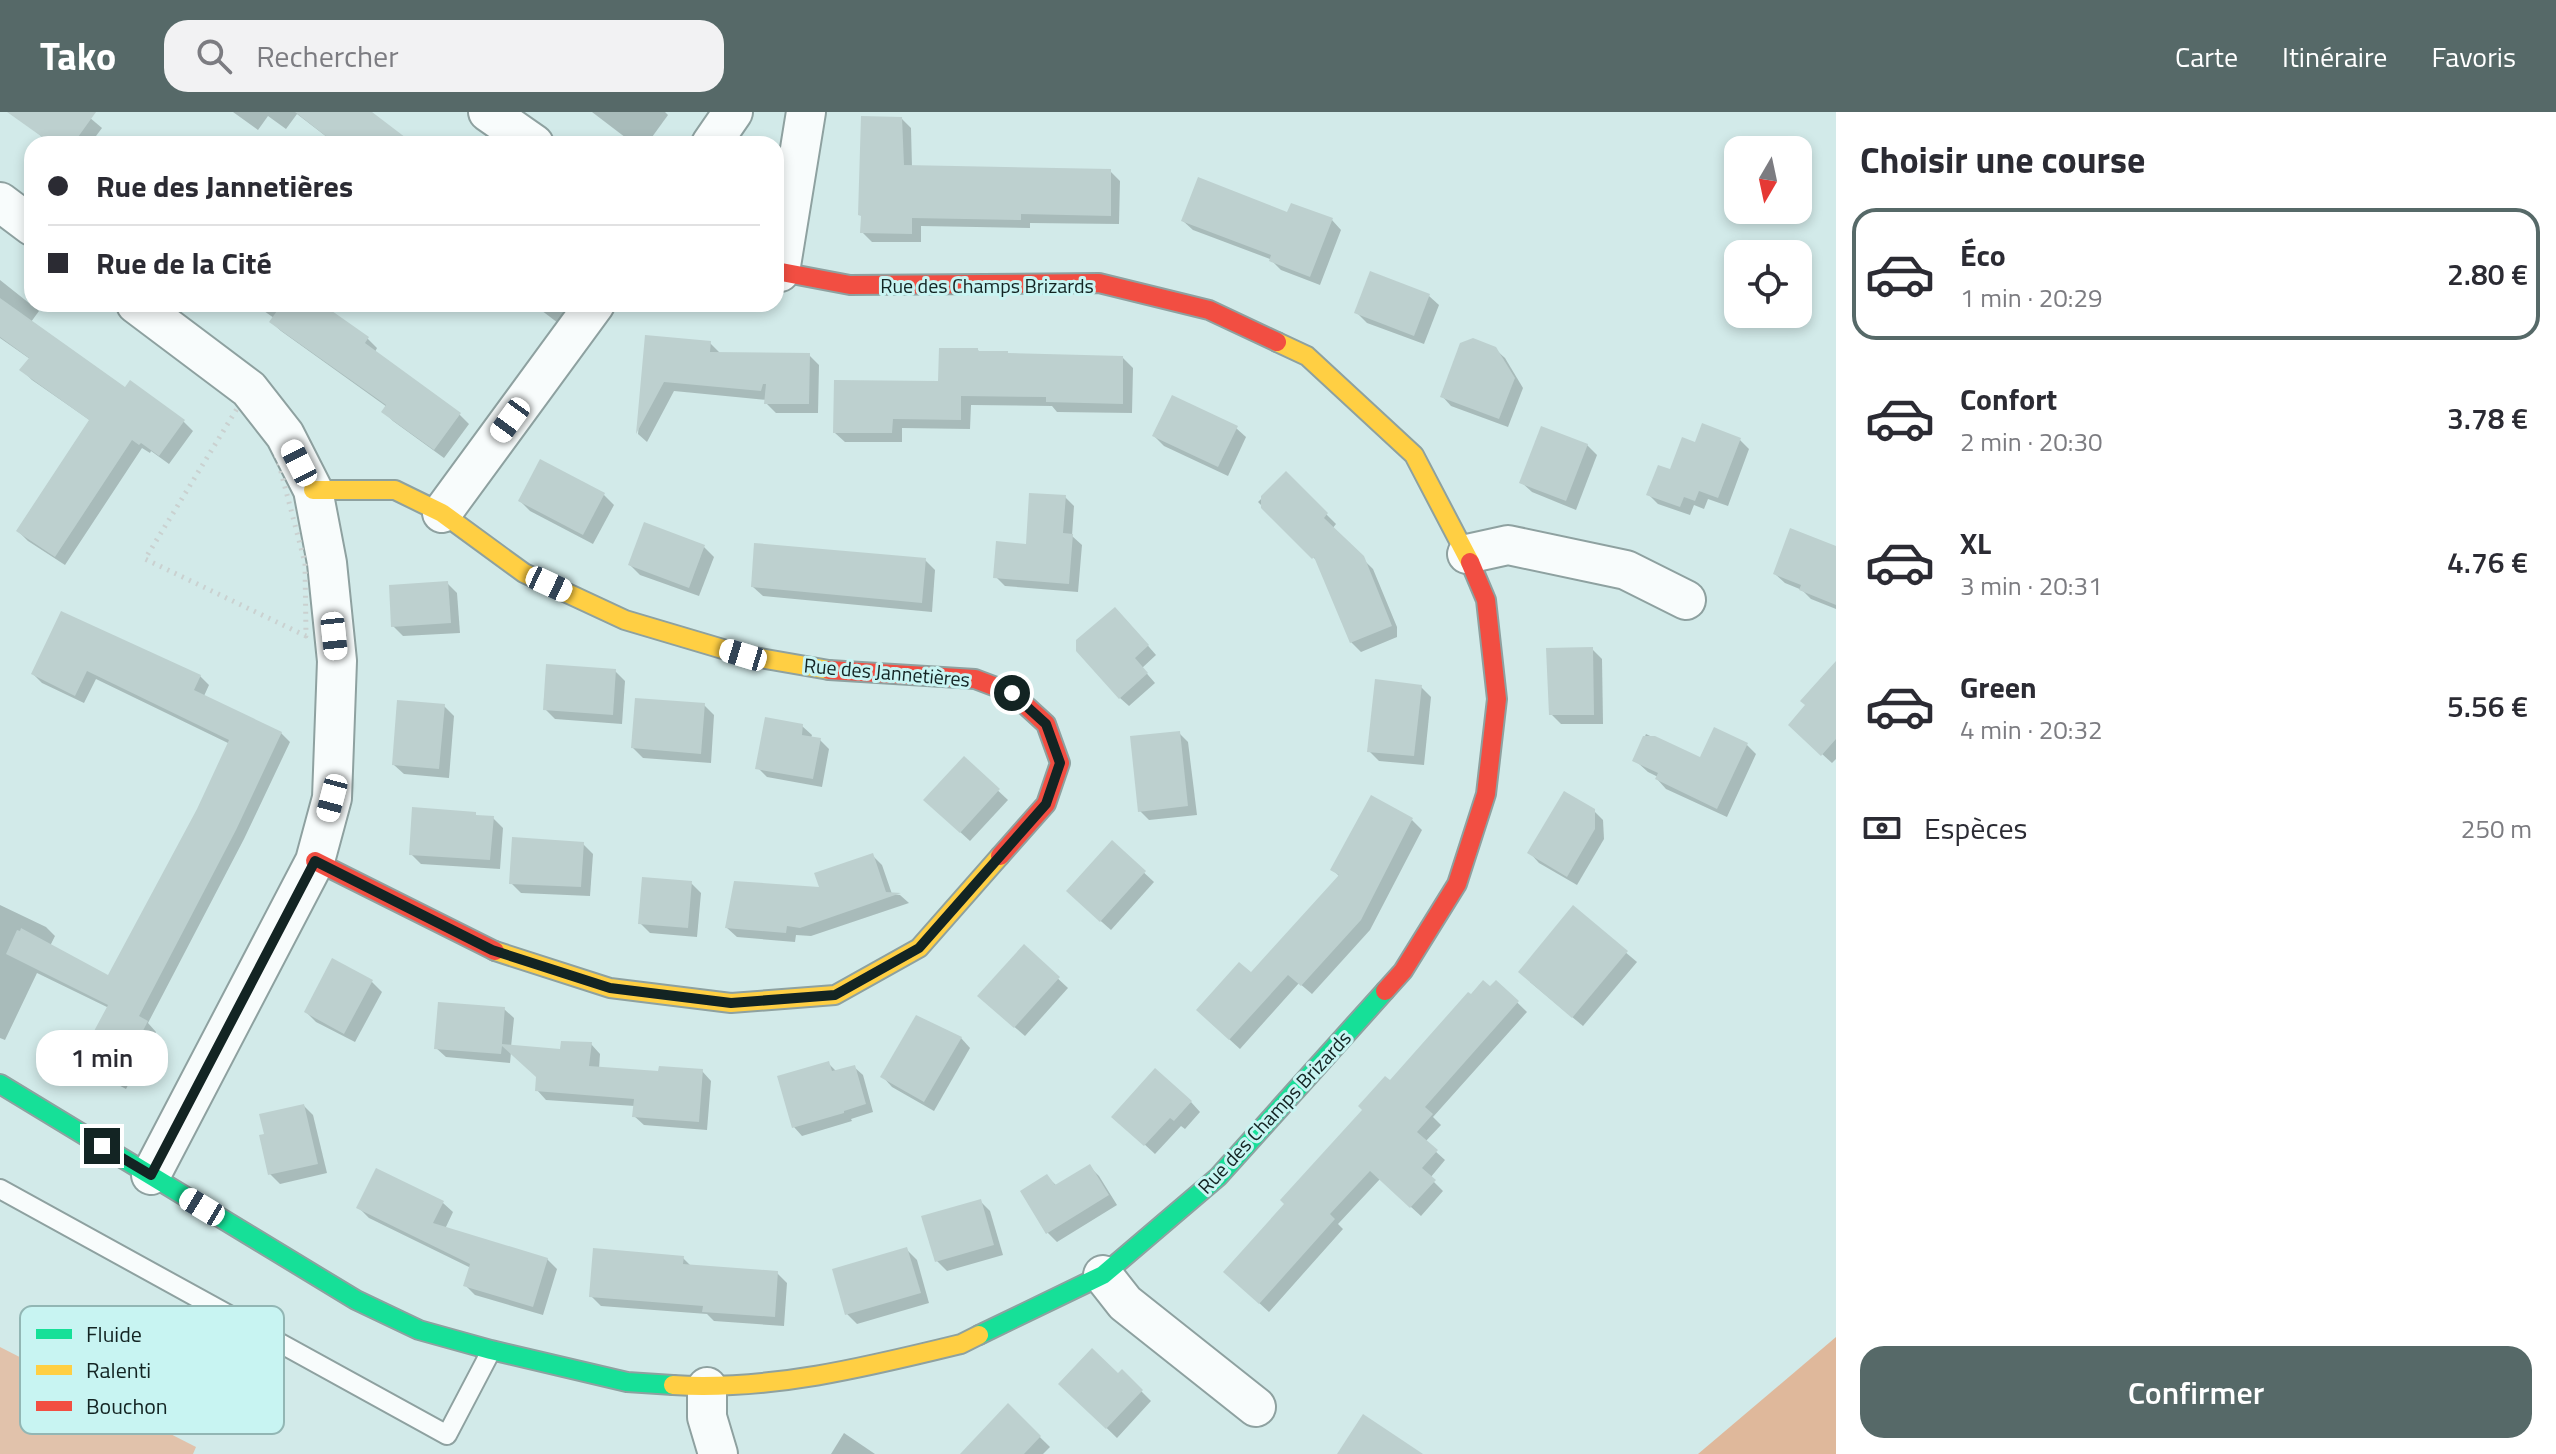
<!DOCTYPE html>
<html lang="fr">
<meta charset="utf-8">
<style>
:root{--surface:#fff;--page:#f2f2f3;--text:#2b2b33;--muted:#7c7c81;--line:#e1e1e2;--accent:#566968}
body{margin:0;font-family:"Titillium Web",sans-serif;background:var(--page);color:var(--text);height:100vh;display:flex;flex-direction:column;font-size:30px;white-space:nowrap}
*{box-sizing:border-box;margin:0}
p{font-size:26px;color:var(--muted)}
.icon{flex:none;width:44px;height:44px;fill:none;stroke:currentColor;stroke-width:2;stroke-linecap:round;stroke-linejoin:round}
.map{position:relative;flex:1;overflow:hidden}
.panel{display:flex;flex-direction:column;background:var(--surface);width:720px}
.panel>*{flex:none}
.hud{position:absolute;left:24px;top:24px;width:760px;height:176px;border-radius:24px;box-shadow:0 4px 12px #0003;display:grid;align-content:center;height:176px;padding:0 24px;background:var(--surface)}
.needle{width:52px;rotate:189deg}
.tools{position:absolute;left:1724px;top:24px;display:grid;gap:16px}
.tools a{display:grid;place-items:center;width:88px;height:88px;border-radius:16px;background:var(--surface);box-shadow:0 4px 12px #0003;font-size:40px}
.end{position:absolute;width:36px;height:36px;margin:-18px;border:10px solid #132423;background:#fff;box-shadow:0 0 0 4px #fff}
.from{border-radius:50%}
.bubble{position:absolute;height:56px;border-radius:24px;background:var(--surface);box-shadow:0 4px 12px #0003;font-size:26px;font-weight:600;line-height:56px;text-align:center}
.car{position:absolute;width:24px;height:48px;margin:-24px -12px;border-radius:10px;box-shadow:0 0 6px 2px #0007;background:linear-gradient(#fff 24%,#345 0 40%,#fff 0 76%,#345 0 86%,#fff 0)}
.hud b{display:flex;align-items:center;gap:28px;height:76px;font-size:30px}
.hud b+b{border-top:2px solid var(--line)}
.hud i{width:20px;height:20px;background:var(--text)}
ul{padding:0;list-style:none}
li{display:flex;align-items:center;gap:24px;height:132px;margin:0 16px 12px;padding:0 8px;border:4px solid transparent;border-radius:24px}
li div{flex:1}
li b{display:block;font-size:30px}
li em{font-style:normal;font-weight:600}
li.active{border-color:var(--accent)}
li>.icon{width:72px;height:72px;stroke-width:1.5}
h2{padding:0 24px;font-size:36px;line-height:96px}
.pay{display:flex;align-items:center;gap:20px;height:88px;padding:0 24px;font-size:30px}
.pay p{margin-inline-start:auto}
.action{display:flex;gap:16px;margin-top:auto;padding:16px 24px}
.action a{flex:1;height:92px;border-radius:24px;background:var(--accent);color:#fff;font-size:32px;font-weight:600;line-height:92px;text-align:center}
header{display:flex;align-items:center;gap:48px;box-sizing:border-box;height:112px;padding:0 40px;background:var(--accent);color:#fff}
header strong{font-size:38px}
nav{display:flex;gap:44px;margin-inline-start:auto;font-size:28px}
.search{width:560px;height:72px;background:var(--page);display:flex;align-items:center;gap:20px;box-sizing:border-box;padding:0 28px;border-radius:24px;color:var(--muted);font-size:30px}
main{display:flex;flex:1;min-height:0}
.map>svg:first-child{display:block}
</style>
<header>
<strong>Tako</strong>
<div class="search"><svg class="icon" aria-label="search" viewBox="0 0 24 24"><circle cx="10" cy="10" r="6"/><path d="M15 15l6 6"/></svg>Rechercher</div>
<nav><a>Carte</a><a>Itinéraire</a><a>Favoris</a></nav>
</header>
<main>
<div class="map">
<svg width="1836" height="1342" viewBox="0 0 1836 1342">
<rect width="100%" height="100%" fill="#d2eae9"/>
<polygon fill="#e1c2ab" points="0,1235 196,1335 193,1342 0,1342"/>
<polygon fill="#dfb89b" points="1836,1225 1836,1342 1698,1342"/>
<g fill="#0003">
<polygon points="31,0 83,0 102,16 90,32 51,32 24,10"/>
<polygon points="233,0 368,0 409,32 336,32 297,2 286,17 268,4 258,18"/>
<polygon points="592,0 665,0 668,3 647,32 634,32"/>
<polygon points="902,7 911,16 912,55 1110,59 1120,69 1119,112 1030,111 1030,116 921,114 921,130 872,130 862,120"/>
<polygon points="1289,102 1332,108 1341,118 1320,173 1281,158 1270,147 1193,118 1183,109"/>
<polygon points="0,168 39,199 31,210 125,278 183,309 193,319 169,352 151,339 150,341 142,336 65,453 28,429 18,419 91,309 32,268 22,258 30,247 0,226"/>
<polygon points="1429,184 1439,193 1424,232 1367,211 1357,201"/>
<polygon points="254,192 319,192 368,227 377,236 375,240 459,302 469,312 444,346 393,309 384,300 387,295 281,219 271,210 274,206"/>
<polygon points="533,192 571,192 558,211"/>
<polygon points="646,225 710,231 720,241 809,243 819,253 818,301 776,301 766,291 767,288 674,279 647,330 638,322"/>
<polygon points="1495,237 1505,246 1523,276 1508,315 1451,294 1442,284"/>
<polygon points="978,238 980,241 1123,246 1133,256 1132,301 1057,300 1052,294 971,293 970,317 902,316 902,330 845,330 835,321 940,271"/>
<polygon points="1236,316 1246,325 1228,364 1164,334 1154,324"/>
<polygon points="1740,328 1749,337 1728,394 1708,387 1704,397 1694,393 1690,403 1658,392 1648,382 1696,333"/>
<polygon points="1587,333 1597,343 1576,398 1532,380 1522,371"/>
<polygon points="541,349 604,383 614,393 593,432 530,399 520,389"/>
<polygon points="1286,362 1336,412 1332,417 1373,457 1397,515 1397,525 1361,540 1351,530 1318,450 1258,390"/>
<polygon points="1065,385 1074,394 1072,424 1082,433 1078,480 1005,474 996,465 1028,434"/>
<polygon points="704,435 714,445 699,484 640,463 630,453"/>
<polygon points="1836,436 1836,497 1811,487 1802,478 1785,471 1775,462"/>
<polygon points="925,448 935,458 932,500 763,484 753,475"/>
<polygon points="447,471 457,481 460,521 403,524 393,514"/>
<polygon points="62,502 200,564 209,573 204,584 281,621 290,630 244,727 148,911 156,920 126,977 90,958 81,949 109,896 37,861 5,928 0,926 0,793 46,815 55,824 50,834 109,866 198,698 230,632 96,567 84,591 42,571 33,562"/>
<polygon points="1124,506 1156,543 1142,556 1155,571 1129,594 1120,586"/>
<polygon points="1592,537 1602,547 1603,612 1561,612 1551,602"/>
<polygon points="615,559 625,569 622,612 555,607 545,597"/>
<polygon points="1836,572 1836,647 1832,651 1800,622 1807,594"/>
<polygon points="1421,575 1431,585 1424,653 1379,649 1369,639"/>
<polygon points="704,593 714,603 711,651 643,646 633,636"/>
<polygon points="444,594 454,604 449,666 404,662 394,653"/>
<polygon points="802,614 812,623 811,626 820,628 829,637 822,675 767,665 758,656"/>
<polygon points="1179,621 1188,630 1197,703 1149,708 1140,699"/>
<polygon points="1646,622 1701,648 1746,632 1756,642 1727,705 1666,677 1657,667 1658,665 1648,660 1638,651 1638,640"/>
<polygon points="964,647 1008,688 970,729 935,697"/>
<polygon points="1593,698 1603,708 1604,727 1577,773 1539,751 1530,741"/>
<polygon points="475,702 478,705 493,706 503,716 500,757 421,752 411,742"/>
<polygon points="1412,708 1422,718 1370,818 1312,882 1299,871 1240,937 1208,908 1340,765 1333,758"/>
<polygon points="1112,731 1154,770 1111,818 1078,789"/>
<polygon points="583,732 593,742 590,784 521,781 511,771"/>
<polygon points="872,743 882,753 892,782 900,783 909,791 811,824 796,823 795,830 737,825 727,816 822,777"/>
<polygon points="691,771 701,781 697,825 650,821 640,811"/>
<polygon points="1573,796 1637,850 1583,914 1530,870"/>
<polygon points="1024,835 1068,876 1025,924 989,893"/>
<polygon points="333,849 372,870 382,880 355,930 316,910 306,900"/>
<polygon points="1496,870 1527,900 1433,1005 1441,1013 1425,1030 1445,1048 1430,1066 1443,1079 1421,1104 1380,1067 1338,1112 1343,1117 1269,1200 1235,1169 1390,971"/>
<polygon points="504,897 514,906 511,935 562,939 591,932 600,942 599,957 660,961 702,959 711,969 707,1018 644,1013 634,1004 635,994 546,988 537,978 538,965 511,940 510,951 446,945 436,936"/>
<polygon points="961,926 970,936 934,999 892,975 883,965"/>
<polygon points="828,951 837,960 854,955 863,963 873,1000 851,1007 852,1009 802,1024 794,1015"/>
<polygon points="1191,990 1200,1000 1185,1017 1181,1014 1155,1042 1130,1019"/>
<polygon points="304,994 313,1003 327,1061 280,1072 270,1062 267,1023"/>
<polygon points="1089,1054 1099,1064 1117,1093 1057,1130 1047,1120 1047,1065 1057,1074"/>
<polygon points="980,1089 990,1099 1003,1143 947,1159 937,1149"/>
<polygon points="443,1091 453,1100 445,1117 547,1147 557,1157 543,1203 475,1183 465,1173 471,1156 369,1106 359,1096"/>
<polygon points="907,1138 917,1148 929,1191 857,1212 847,1202"/>
<polygon points="683,1146 692,1155 777,1161 787,1171 784,1214 714,1209 707,1202 601,1194 591,1184"/>
<polygon points="1122,1260 1151,1289 1117,1326 1061,1272 1118,1264"/>
<polygon points="1008,1294 1050,1335 1043,1342 971,1342"/>
<polygon points="844,1321 875,1342 831,1342"/>
</g>
<g fill="#bdd0cf">
<polygon points="7,0 96,0 73,32 52,32"/>
<polygon points="295,0 372,0 414,32 336,32"/>
<polygon points="861,4 902,5 904,53 1111,57 1111,104 1021,102 1021,108 912,106 912,122 860,121 861,104 858,103"/>
<polygon points="1198,65 1287,100 1291,91 1333,106 1310,165 1269,149 1271,143 1181,109"/>
<polygon points="1370,159 1430,182 1414,224 1354,201"/>
<polygon points="0,186 125,275 130,268 185,308 159,344 141,331 139,333 132,328 55,445 16,419 89,308 19,258 29,246 0,225"/>
<polygon points="282,192 322,192 369,225 365,231 461,301 434,338 381,300 386,293 269,210"/>
<polygon points="645,223 711,229 710,240 810,241 809,292 764,292 766,272 763,272 761,279 664,270 636,322"/>
<polygon points="1473,226 1496,235 1515,266 1499,307 1440,285 1460,231"/>
<polygon points="939,236 978,236 978,239 1008,239 1008,241 1123,244 1123,292 1046,290 1046,285 961,284 961,308 893,307 892,321 833,321 834,268 938,269"/>
<polygon points="1172,283 1238,314 1218,355 1152,324"/>
<polygon points="1702,311 1741,326 1718,386 1699,379 1695,389 1684,385 1680,395 1646,383 1658,353 1670,357 1682,325 1695,330"/>
<polygon points="1541,314 1588,332 1566,389 1519,371"/>
<polygon points="540,347 605,381 583,423 518,389"/>
<polygon points="1286,359 1328,401 1324,406 1364,444 1392,514 1350,531 1314,445 1312,447 1261,396 1261,384"/>
<polygon points="1029,381 1066,383 1063,421 1073,422 1069,472 993,466 996,429 1026,432"/>
<polygon points="644,410 705,433 689,476 628,453"/>
<polygon points="1790,416 1836,434 1836,493 1799,478 1801,473 1773,462"/>
<polygon points="754,431 926,446 922,491 751,475"/>
<polygon points="448,469 451,511 391,515 389,473"/>
<polygon points="1115,495 1149,533 1135,546 1148,561 1119,587 1076,539 1076,528"/>
<polygon points="61,499 201,563 194,578 282,620 236,718 139,904 148,909 117,969 78,949 108,893 6,842 17,818 20,819 21,816 108,863 197,697 229,628 87,559 75,584 31,562"/>
<polygon points="1593,535 1594,603 1549,603 1546,536"/>
<polygon points="1836,549 1836,627 1821,644 1788,613 1805,593 1800,589"/>
<polygon points="546,552 616,557 613,603 543,598"/>
<polygon points="1375,567 1422,573 1414,644 1367,640"/>
<polygon points="635,586 705,591 701,642 631,636"/>
<polygon points="397,588 445,592 439,657 392,653"/>
<polygon points="765,605 803,612 802,623 821,626 813,667 755,657"/>
<polygon points="1714,615 1748,631 1717,697 1655,667 1658,661 1632,649 1643,624 1655,624 1700,645"/>
<polygon points="1180,619 1188,694 1138,700 1130,624"/>
<polygon points="964,644 1000,677 960,721 923,688"/>
<polygon points="1564,679 1595,697 1595,717 1567,765 1527,741"/>
<polygon points="1371,683 1413,706 1361,808 1301,874 1288,863 1229,928 1196,898 1239,850 1251,860 1339,763 1330,758"/>
<polygon points="412,695 476,700 476,703 494,704 490,748 409,743"/>
<polygon points="512,725 584,730 581,775 509,772"/>
<polygon points="1112,728 1146,759 1100,810 1066,779"/>
<polygon points="873,741 886,780 901,781 800,816 787,814 786,821 725,816 734,769 819,775 814,761"/>
<polygon points="642,765 692,769 688,816 638,812"/>
<polygon points="1573,793 1628,839 1572,906 1518,860"/>
<polygon points="1024,832 1060,865 1014,916 977,884"/>
<polygon points="332,846 373,868 344,922 304,900"/>
<polygon points="1483,868 1490,874 1496,868 1519,889 1425,995 1433,1002 1417,1020 1438,1038 1422,1056 1436,1068 1410,1096 1370,1059 1330,1102 1335,1107 1259,1192 1223,1160 1284,1092 1280,1088 1362,998 1358,994 1385,964 1390,968 1468,880 1471,882"/>
<polygon points="438,890 505,895 502,932 560,937 561,929 592,930 589,954 658,959 659,954 703,957 699,1010 632,1005 634,987 535,979 536,965 502,934 501,942 434,937"/>
<polygon points="916,903 962,925 924,990 880,965"/>
<polygon points="829,949 832,959 855,953 866,992 844,999 844,1001 792,1016 777,964"/>
<polygon points="1155,956 1192,989 1174,1009 1170,1006 1144,1034 1111,1005"/>
<polygon points="304,992 318,1052 268,1063 259,1023 264,1022 259,1002"/>
<polygon points="1090,1052 1109,1083 1046,1122 1020,1079 1047,1062 1055,1073"/>
<polygon points="376,1056 444,1089 433,1111 548,1146 533,1195 463,1174 470,1152 356,1096"/>
<polygon points="981,1087 994,1133 935,1150 921,1104"/>
<polygon points="907,1135 921,1181 845,1203 832,1157"/>
<polygon points="593,1136 684,1144 683,1152 778,1159 775,1205 702,1200 703,1194 589,1185"/>
<polygon points="1092,1236 1118,1261 1122,1257 1143,1278 1106,1317 1058,1272"/>
<polygon points="1008,1291 1041,1324 1024,1342 960,1342"/>
<polygon points="1363,1302 1423,1342 1337,1342"/>
</g>
<g fill="none" stroke-linecap="round" stroke-linejoin="round">
<g stroke="#8ea1a0" stroke-width="22">
<polyline id="lane" points="0,1077 447,1323 491,1239"/>
</g>
<g stroke="#8ea1a0" stroke-width="42">
<g id="street">
<polyline points="488,0 534,32"/>
<polyline points="711,32 733,0"/>
<polyline points="0,90 32,114"/>
<polyline points="780,160 806,0"/>
<polyline points="136,192 249,277 285,323 313,378 327,451 337,549 332,686 315,749 151,1063"/>
<polyline points="442,401 595,192"/>
<polyline points="1467,442 1508,433 1626,458 1686,488"/>
<polyline points="1103,1163 1125,1191 1256,1295"/>
<polyline points="707,1275 707,1305 718,1342"/>
</g>
</g>
<g stroke="#8ea1a0" stroke-width="22">
<g id="fast">
<polyline points="0,972 356,1188 419,1218 491,1238 627,1270 673,1273"/>
<polyline points="979,1223 1103,1163 1218,1065 1385,879"/>
</g>
</g>
<g stroke="#8ea1a0" stroke-width="22">
<g id="slow">
<polyline points="1277,230 1307,244 1414,343 1470,450"/>
<polyline points="313,378 395,378 442,401 524,461 625,508 743,543 829,558"/>
<polyline points="495,839 610,876 731,891 835,883 919,836 1000,744"/>
<path d="M673 1273C770 1279 867 1255 961 1232L979 1223"/>
</g>
</g>
<g stroke="#8ea1a0" stroke-width="22">
<g id="jam">
<polyline points="776,159 850,173 1099,171 1209,198 1277,230"/>
<polyline points="829,558 975,567 1012,581 1046,612 1060,651 1046,692 1000,744"/>
<polyline points="315,749 495,839"/>
<polyline points="1385,879 1403,859 1457,772 1486,682 1497,587 1486,488 1470,450"/>
</g>
</g>
<polygon stroke="#cad1d0" stroke-width="5" stroke-dasharray="2 6" stroke-linecap="butt" points="249,277 275,337 305,451 306,524 145,447"/>
<use href="#lane" stroke="#f8fcfc" stroke-width="18"/>
<use href="#street" stroke="#f8fcfc" stroke-width="38"/>
<use href="#fast" stroke="#16e098" stroke-width="18"/>
<use href="#slow" stroke="#ffcf43" stroke-width="18"/>
<use href="#jam" stroke="#f24e42" stroke-width="18"/>
</g>
<g fill="none" stroke-linecap="round" stroke-linejoin="round">
<polyline stroke="#132423" stroke-width="10" points="102,1034 151,1063 315,749 492,838 610,876 731,891 835,883 919,836 1046,692 1060,651 1046,612 1012,581"/>
</g>
<g text-anchor="middle" dominant-baseline="central" stroke-width="6" stroke-linejoin="round" paint-order="stroke">
<g font-size="20" fill="#132423" stroke="#c8f4f2">
<text x="987" y="173">Rue des Champs Brizards</text>
<text transform="translate(887 560) rotate(5)">Rue des Jannetières</text>
<text transform="translate(1274 1000) rotate(-47)">Rue des Champs Brizards</text>
</g>
</g>
<rect x="20" y="1194" width="264" height="128" rx="12" fill="#c8f4f2" stroke="#92b6b4" stroke-width="2"/>
<rect x="36" y="1217" width="36" height="10" fill="#16e098"/>
<rect x="36" y="1253" width="36" height="10" fill="#ffcf43"/>
<rect x="36" y="1289" width="36" height="10" fill="#f24e42"/>
<g font-size="22" fill="#132423">
<text x="86" y="1230">Fluide</text>
<text x="86" y="1266">Ralenti</text>
<text x="86" y="1302">Bouchon</text>
</g>
</svg>
<div class="tools">
<a><svg class="needle" viewBox="-14 -14 28 28"><path d="M0-13l5 13h-10z" fill="#e53935"/><path d="M0 13l5-13h-10z" fill="#7c7c81"/></svg></a>
<a><svg class="icon" aria-label="locate" viewBox="0 0 24 24"><circle cx="12" cy="12" r="6"/><path d="M12 2v4M12 18v4M2 12h4M18 12h4"/></svg></a>
</div>
<i class="end from" style="left:1012px;top:581px"></i>
<i class="end" style="left:102px;top:1034px"></i>
<div class="bubble" style="left:36px;top:918px;width:132px">1 min</div>
<i class="car" style="left:510px;top:308px;rotate:216deg"></i>
<i class="car" style="left:299px;top:351px;rotate:333deg"></i>
<i class="car" style="left:549px;top:472px;rotate:115deg"></i>
<i class="car" style="left:334px;top:524px;rotate:174deg"></i>
<i class="car" style="left:743px;top:543px;rotate:287deg"></i>
<i class="car" style="left:332px;top:686px;rotate:195deg"></i>
<i class="car" style="left:202px;top:1095px;rotate:301deg"></i>
<div class="hud">
<b><i class="from"></i>Rue des Jannetières</b>
<b><i></i>Rue de la Cité</b>
</div>
</div>
<section class="panel">
<h2>Choisir une course</h2>
<ul>
<li class="active"><svg class="icon" aria-label="car" viewBox="0 0 24 24"><path d="M5 17H2v-5l4-1 3-4h7l3 4 3 1v5h-3M9 17h6M6 11h13"/><circle cx="7" cy="17" r="2"/><circle cx="17" cy="17" r="2"/></svg><div><b>Éco</b><p>1 min · 20:29</p></div><em>2.80 €</em></li>
<li><svg class="icon" aria-label="car" viewBox="0 0 24 24"><path d="M5 17H2v-5l4-1 3-4h7l3 4 3 1v5h-3M9 17h6M6 11h13"/><circle cx="7" cy="17" r="2"/><circle cx="17" cy="17" r="2"/></svg><div><b>Confort</b><p>2 min · 20:30</p></div><em>3.78 €</em></li>
<li><svg class="icon" aria-label="car" viewBox="0 0 24 24"><path d="M5 17H2v-5l4-1 3-4h7l3 4 3 1v5h-3M9 17h6M6 11h13"/><circle cx="7" cy="17" r="2"/><circle cx="17" cy="17" r="2"/></svg><div><b>XL</b><p>3 min · 20:31</p></div><em>4.76 €</em></li>
<li><svg class="icon" aria-label="car" viewBox="0 0 24 24"><path d="M5 17H2v-5l4-1 3-4h7l3 4 3 1v5h-3M9 17h6M6 11h13"/><circle cx="7" cy="17" r="2"/><circle cx="17" cy="17" r="2"/></svg><div><b>Green</b><p>4 min · 20:32</p></div><em>5.56 €</em></li>
</ul>
<div class="pay"><svg class="icon" aria-label="cash" viewBox="0 0 24 24"><path d="M3 7h18v10H3z"/><circle cx="12" cy="12" r="2"/></svg>Espèces<p>250 m</p></div>
<div class="action"><a>Confirmer</a></div>
</section>
</main>
